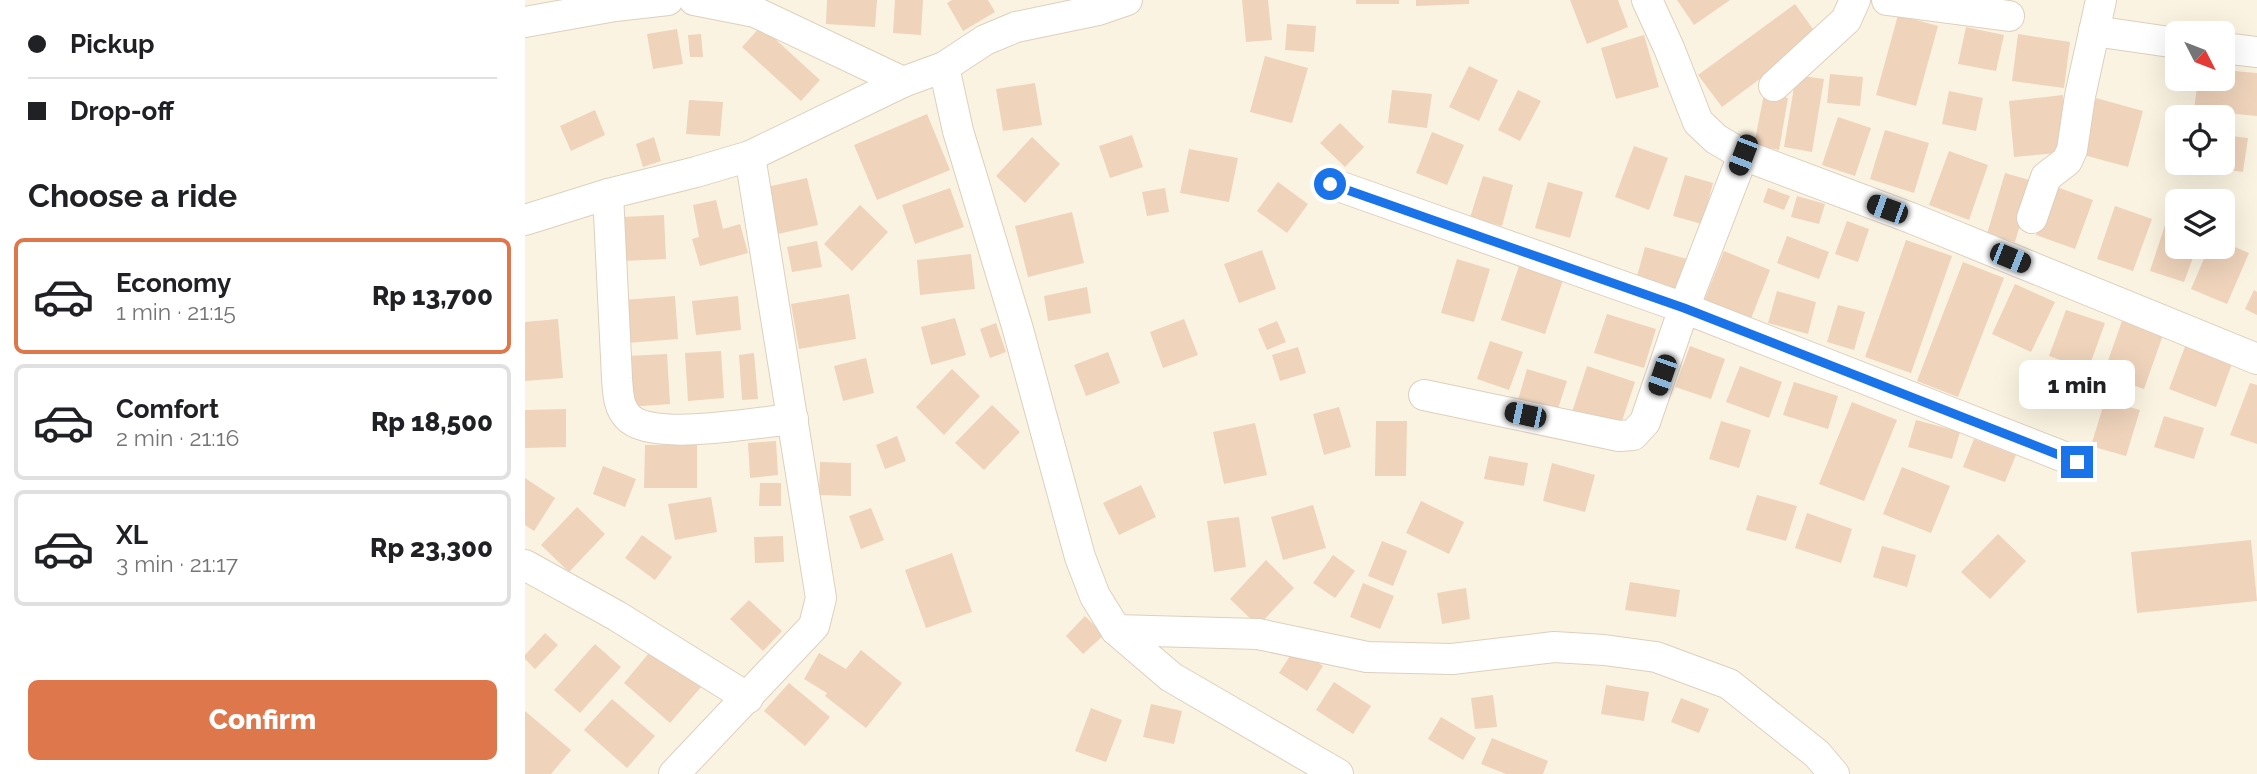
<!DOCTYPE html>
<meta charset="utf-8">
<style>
:root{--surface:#fff;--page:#f6f6f6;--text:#202124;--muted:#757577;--line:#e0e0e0;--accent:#df774c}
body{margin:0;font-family:Raleway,sans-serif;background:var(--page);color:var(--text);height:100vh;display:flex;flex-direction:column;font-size:26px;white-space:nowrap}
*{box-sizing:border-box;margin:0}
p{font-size:23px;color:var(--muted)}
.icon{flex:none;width:38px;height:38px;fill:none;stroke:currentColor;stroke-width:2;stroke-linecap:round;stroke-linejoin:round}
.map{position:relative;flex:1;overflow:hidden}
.drawer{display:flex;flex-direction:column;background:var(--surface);width:525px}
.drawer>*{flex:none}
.top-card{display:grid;align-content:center;height:154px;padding:0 28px;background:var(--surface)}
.needle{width:46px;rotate:132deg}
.buttons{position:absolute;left:1640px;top:21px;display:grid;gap:14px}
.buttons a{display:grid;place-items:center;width:70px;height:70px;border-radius:10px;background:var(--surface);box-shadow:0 7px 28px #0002;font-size:35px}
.end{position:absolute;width:32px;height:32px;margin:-16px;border:9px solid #1a73e8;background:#fff;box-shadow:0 0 0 4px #fff}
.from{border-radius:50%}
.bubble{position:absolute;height:49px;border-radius:10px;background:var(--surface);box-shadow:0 7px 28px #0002;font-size:23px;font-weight:800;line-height:49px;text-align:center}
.car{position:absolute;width:21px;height:42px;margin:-21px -10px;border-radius:9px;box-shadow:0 0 5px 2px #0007;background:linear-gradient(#222 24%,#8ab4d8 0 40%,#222 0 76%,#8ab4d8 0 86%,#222 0)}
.top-card b{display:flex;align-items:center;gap:24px;height:66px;font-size:26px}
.top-card b+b{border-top:2px solid var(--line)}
.top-card i{width:18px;height:18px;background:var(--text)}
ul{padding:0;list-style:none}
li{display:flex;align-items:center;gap:21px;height:116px;margin:0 14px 10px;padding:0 14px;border:4px solid var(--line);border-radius:10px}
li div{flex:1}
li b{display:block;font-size:26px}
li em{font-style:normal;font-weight:800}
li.current{border-color:var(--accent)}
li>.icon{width:63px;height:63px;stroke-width:1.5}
h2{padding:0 28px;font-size:32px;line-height:84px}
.action{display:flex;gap:14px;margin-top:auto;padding:14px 28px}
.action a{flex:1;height:80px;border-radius:10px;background:var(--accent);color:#fff;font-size:28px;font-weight:800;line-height:80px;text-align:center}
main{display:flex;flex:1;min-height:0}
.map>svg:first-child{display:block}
</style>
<main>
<section class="drawer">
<div class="top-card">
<b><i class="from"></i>Pickup</b>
<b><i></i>Drop-off</b>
</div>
<h2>Choose a ride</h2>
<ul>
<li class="current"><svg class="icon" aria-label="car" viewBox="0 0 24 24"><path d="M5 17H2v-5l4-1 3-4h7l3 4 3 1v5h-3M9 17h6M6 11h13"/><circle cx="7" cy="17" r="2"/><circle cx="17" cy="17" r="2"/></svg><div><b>Economy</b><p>1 min · 21:15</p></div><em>Rp 13,700</em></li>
<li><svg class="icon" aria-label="car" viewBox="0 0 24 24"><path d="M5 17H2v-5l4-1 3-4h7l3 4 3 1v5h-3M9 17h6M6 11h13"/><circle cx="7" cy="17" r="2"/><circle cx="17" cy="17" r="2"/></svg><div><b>Comfort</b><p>2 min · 21:16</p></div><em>Rp 18,500</em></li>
<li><svg class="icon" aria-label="car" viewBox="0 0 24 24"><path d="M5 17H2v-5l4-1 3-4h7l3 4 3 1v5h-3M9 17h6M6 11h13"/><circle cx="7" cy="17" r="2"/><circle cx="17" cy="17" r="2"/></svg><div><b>XL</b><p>3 min · 21:17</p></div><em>Rp 23,300</em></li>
</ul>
<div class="action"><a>Confirm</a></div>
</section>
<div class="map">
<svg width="1732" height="774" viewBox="0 0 1732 774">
<rect width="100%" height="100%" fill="#fbf3e1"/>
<g fill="#efd3bb">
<polygon points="302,0 352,0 350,27 301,24"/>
<polygon points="370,0 398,0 396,35 368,33"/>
<polygon points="427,0 463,0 470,12 438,31 422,3"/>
<polygon points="717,0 743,0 747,40 721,42"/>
<rect x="831" y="0" width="43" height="4"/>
<polygon points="891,0 944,0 944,4 891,6"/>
<polygon points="1045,0 1093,0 1103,27 1062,44"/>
<polygon points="1152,0 1205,0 1169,25"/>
<polygon points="1270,4 1293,36 1197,107 1173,75"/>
<polygon points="1373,15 1413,26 1391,106 1351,95"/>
<polygon points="762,24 791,26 789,52 760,50"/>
<polygon points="236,26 295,80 276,101 217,47"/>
<polygon points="1441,27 1479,35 1471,71 1433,64"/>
<polygon points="152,29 158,64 128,69 122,34"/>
<polygon points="176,34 178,57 165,57 163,35"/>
<polygon points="1493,34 1545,42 1539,88 1487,81"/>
<polygon points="1119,35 1134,87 1091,99 1076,48"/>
<polygon points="740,56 783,68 767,123 725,112"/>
<polygon points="944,66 973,80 954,121 924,107"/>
<polygon points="1698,70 1732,73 1732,116 1669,110 1673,79 1698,79"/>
<polygon points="1305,74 1338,77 1335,106 1302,103"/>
<polygon points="1271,75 1299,79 1287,152 1259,147"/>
<polygon points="510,83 517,125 478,131 471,89"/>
<polygon points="867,90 907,94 902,128 863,123"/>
<polygon points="993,90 1016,101 995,141 973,130"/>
<polygon points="1424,91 1458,98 1451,131 1417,124"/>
<polygon points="1239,94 1263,98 1254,150 1229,145"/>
<polygon points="1538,95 1543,152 1489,157 1484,101"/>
<polygon points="1571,98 1618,111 1603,167 1555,154"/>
<polygon points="164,100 198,102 195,136 161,134"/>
<polygon points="70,110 80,135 46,151 35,126"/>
<polygon points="402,114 425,170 352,200 329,145"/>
<polygon points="1313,117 1346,128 1330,176 1297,165"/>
<polygon points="815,123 839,147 820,167 795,143"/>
<polygon points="1360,130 1404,143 1389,193 1345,179"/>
<polygon points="907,132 939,145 922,185 891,173"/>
<polygon points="607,135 618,167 585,178 574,146"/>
<polygon points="1698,135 1723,138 1718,172 1682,167 1682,163 1698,163"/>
<polygon points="129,137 136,161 118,167 111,144"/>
<polygon points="507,137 535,164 500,203 471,176"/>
<polygon points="1109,146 1143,158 1124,210 1090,197"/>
<polygon points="664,149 713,158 704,202 655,193"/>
<polygon points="1424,151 1463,165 1444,220 1404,205"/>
<polygon points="1480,173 1508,181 1490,242 1462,234"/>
<polygon points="1160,175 1188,183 1177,224 1148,216"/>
<polygon points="958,176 988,185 977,226 945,218"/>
<polygon points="282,178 293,225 253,234 242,187"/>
<polygon points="753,182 783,204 762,233 732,211"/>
<polygon points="1023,182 1058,192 1045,238 1010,228"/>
<polygon points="1529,186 1568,200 1550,249 1511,235"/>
<polygon points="425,188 439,227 390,244 377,205"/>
<polygon points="640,188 644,212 622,216 617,192"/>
<polygon points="1243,188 1265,196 1259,210 1238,202"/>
<polygon points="1272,196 1300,204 1294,224 1266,217"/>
<polygon points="191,200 198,229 215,224 223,253 175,266 167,239 174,237 168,205"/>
<polygon points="335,205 363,232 327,271 299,244"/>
<polygon points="1590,206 1627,219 1608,271 1572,259"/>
<polygon points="547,212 559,263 503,277 490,226"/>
<polygon points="139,215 141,259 98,261 97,217"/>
<polygon points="1322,221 1344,229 1333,262 1310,254"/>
<polygon points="1641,222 1652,226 1652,247 1672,247 1659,282 1625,271"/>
<polygon points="1262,236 1304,252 1294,279 1252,263"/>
<polygon points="1381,240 1427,256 1386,373 1340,357"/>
<polygon points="292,241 297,267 267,272 262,247"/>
<polygon points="1698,242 1724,253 1702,304 1666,289 1684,247 1698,247"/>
<polygon points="1120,247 1162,259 1152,292 1111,280"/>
<polygon points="737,250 751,289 714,303 699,264"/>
<polygon points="1199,251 1245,270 1222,329 1175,311"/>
<polygon points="446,254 450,289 395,295 392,260"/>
<polygon points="932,259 965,269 949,322 916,313"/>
<polygon points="1438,262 1479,278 1433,397 1392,381"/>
<polygon points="994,266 1038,280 1020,334 976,320"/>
<polygon points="1490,284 1530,302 1506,352 1467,334"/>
<polygon points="562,287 566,313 523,321 519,296"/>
<polygon points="1729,290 1732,292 1732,315 1720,309"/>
<polygon points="1252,291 1291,302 1283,334 1243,323"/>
<polygon points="324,294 331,339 274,349 266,304"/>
<polygon points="150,296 153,339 102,343 98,300"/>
<polygon points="213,296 216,330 171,335 167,301"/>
<polygon points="1313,305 1340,312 1329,350 1302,342"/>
<polygon points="1541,310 1580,323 1563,370 1524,356"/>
<polygon points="1082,314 1131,329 1119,368 1069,353"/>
<polygon points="430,318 441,355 406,365 396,327"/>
<polygon points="33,319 38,378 0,381 0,322"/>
<polygon points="659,319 673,355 638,368 625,332"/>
<polygon points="752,321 761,342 742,350 733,329"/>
<polygon points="1597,321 1638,335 1619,389 1578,375"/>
<polygon points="471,323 481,352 465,358 455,329"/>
<polygon points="965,341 998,352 984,390 952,379"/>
<polygon points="1661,344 1708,361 1691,407 1644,389"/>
<polygon points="1165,346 1200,359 1186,399 1150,387"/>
<polygon points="773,347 781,373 755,381 747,355"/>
<polygon points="196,351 199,398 163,401 160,353"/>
<polygon points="583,352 595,383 561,396 549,365"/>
<polygon points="229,353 233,399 217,400 214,355"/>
<polygon points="142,354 145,404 104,407 101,356"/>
<polygon points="341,358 349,393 318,401 309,366"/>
<polygon points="1062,366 1110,382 1095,427 1047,412"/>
<polygon points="1215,366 1257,382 1244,418 1201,402"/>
<polygon points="427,369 455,396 419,435 391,407"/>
<polygon points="1002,369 1042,381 1030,418 991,407"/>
<polygon points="1531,369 1556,377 1544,409 1520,400"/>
<polygon points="1269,382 1313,396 1303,429 1258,415"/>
<polygon points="1725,383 1732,385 1732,444 1705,435"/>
<polygon points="1580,400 1615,410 1601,456 1566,446"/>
<polygon points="1327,402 1372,420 1339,501 1294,484"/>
<polygon points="467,405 495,432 459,470 430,443"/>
<polygon points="814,407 826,447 799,455 788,414"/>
<polygon points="41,409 41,447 0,448 0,410"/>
<polygon points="1639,416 1679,428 1669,459 1629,447"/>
<polygon points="1391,420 1435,432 1427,459 1383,447"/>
<polygon points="851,421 882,421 881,476 850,476"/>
<polygon points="1196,421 1226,430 1214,468 1184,459"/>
<polygon points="730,423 742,475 699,484 688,432"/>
<polygon points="372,436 381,461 360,469 351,445"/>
<polygon points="1449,439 1491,455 1480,482 1438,467"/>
<polygon points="251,441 253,475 225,478 223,443"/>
<polygon points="120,445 172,445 172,488 119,488"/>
<polygon points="964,456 1003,463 999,486 959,479"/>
<polygon points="295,462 326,463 326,496 294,495"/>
<polygon points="1027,463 1070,475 1060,512 1018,501"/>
<polygon points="78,466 111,479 100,507 68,494"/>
<polygon points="1377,467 1425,486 1406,533 1358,514"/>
<polygon points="0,478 30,498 9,531 0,525"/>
<polygon points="235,483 256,483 256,506 234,506"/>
<polygon points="616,485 631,517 594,535 578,503"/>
<polygon points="1232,495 1272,506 1261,541 1221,530"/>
<polygon points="186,497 192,532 150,540 143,504"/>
<polygon points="896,501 939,522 924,554 881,533"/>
<polygon points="788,505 801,548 758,560 746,517"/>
<polygon points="52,507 80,534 44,572 16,545"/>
<polygon points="346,508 359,540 336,549 324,516"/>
<polygon points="1282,513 1327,529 1316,563 1270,548"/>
<polygon points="714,517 721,567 689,572 682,521"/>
<polygon points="1473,534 1501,561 1465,599 1436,572"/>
<polygon points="117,535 147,557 130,580 100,558"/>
<polygon points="258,536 259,562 230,563 229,537"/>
<polygon points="1726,540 1732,601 1612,613 1606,552"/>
<polygon points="857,541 882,551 868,586 843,576"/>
<polygon points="1357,546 1391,555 1382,587 1348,577"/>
<polygon points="427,553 447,612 401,628 380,570"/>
<polygon points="808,555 830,571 810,598 788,583"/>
<polygon points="741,560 769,588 733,626 705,599"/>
<polygon points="1105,582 1155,590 1151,617 1100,610"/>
<polygon points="838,583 869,596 855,629 825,617"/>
<polygon points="941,588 945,619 917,624 912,593"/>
<polygon points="224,600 257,631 238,651 205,619"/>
<polygon points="560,616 579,635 558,654 541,636"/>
<polygon points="20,633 33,645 10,669 0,659 0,655"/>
<polygon points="70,644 96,667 55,713 29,690"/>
<polygon points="129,647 176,687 145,723 99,683"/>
<polygon points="770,648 798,666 782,691 754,673"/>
<polygon points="336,650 377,683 341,728 300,696 302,693 279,679 294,653 321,669"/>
<polygon points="809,682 846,706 828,734 791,710"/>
<polygon points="264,683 305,717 280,746 239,711"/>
<polygon points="1081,685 1124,692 1119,721 1076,714"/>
<polygon points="968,695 972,727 950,729 946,698"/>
<polygon points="1156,698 1184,709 1174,733 1146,722"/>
<polygon points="87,699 130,736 102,768 59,730"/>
<polygon points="626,704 657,711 649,744 618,737"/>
<polygon points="566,708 597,720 581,762 550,751"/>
<polygon points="0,711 46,750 26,774 0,774"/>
<polygon points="916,717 951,738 938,760 903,739"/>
<polygon points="967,738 1023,761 1018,774 981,774 956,764"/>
</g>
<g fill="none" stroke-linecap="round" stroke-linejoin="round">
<g stroke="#decfbe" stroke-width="32">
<g id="minor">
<polyline points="169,0 230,12 378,82"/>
<polyline points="1122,0 1144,48 1173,122 1191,139 1218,155 1386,218 1732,359"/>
<polyline points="1362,0 1484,16"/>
<polyline points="0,22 90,6 143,0"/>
<polyline points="1569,31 1652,43"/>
<polyline points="1698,48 1732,52"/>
<polyline points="419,67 433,131 492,326 555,557 570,596 591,630 646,677 813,774"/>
<polyline points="1249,86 1321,20 1330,0"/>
<polyline points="805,183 1159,308 1552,462"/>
<path d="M83 194 92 378C93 392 93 408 104 418 128 442 233 422 268 419"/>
<polyline points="1507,218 1521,177 1542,161 1547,150 1555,96 1576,0"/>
<polyline points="0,220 83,194 171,172 225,156 378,82 419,67 460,40 491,27 573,10 602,0"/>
<polyline points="899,395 1094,436 1108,435 1120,422 1159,308 1218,155"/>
<polyline points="0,565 92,616 223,698"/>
<polyline points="591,630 733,634 842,657 927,659 1029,647 1079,650 1131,657 1204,684 1292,754 1309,774"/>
<polyline points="149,774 289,626 296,598 225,156"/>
</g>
</g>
<use href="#minor" stroke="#fff" stroke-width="30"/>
</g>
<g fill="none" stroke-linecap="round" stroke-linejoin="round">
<polyline stroke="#1a73e8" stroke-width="9" points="805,184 1159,308 1552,462"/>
</g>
</svg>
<div class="buttons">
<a><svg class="needle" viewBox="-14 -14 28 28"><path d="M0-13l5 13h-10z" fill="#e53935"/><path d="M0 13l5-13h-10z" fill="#757577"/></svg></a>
<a><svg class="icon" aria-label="locate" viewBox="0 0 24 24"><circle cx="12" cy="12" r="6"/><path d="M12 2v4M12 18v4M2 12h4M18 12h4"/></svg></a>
<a><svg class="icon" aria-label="layers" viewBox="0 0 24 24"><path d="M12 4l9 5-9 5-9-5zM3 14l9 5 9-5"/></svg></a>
</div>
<i class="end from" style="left:805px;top:184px"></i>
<i class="end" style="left:1552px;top:462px"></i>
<div class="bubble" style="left:1494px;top:360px;width:116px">1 min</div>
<i class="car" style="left:1218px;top:155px;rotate:201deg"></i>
<i class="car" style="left:1362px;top:209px;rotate:290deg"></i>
<i class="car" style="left:1485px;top:258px;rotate:112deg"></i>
<i class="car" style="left:1137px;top:375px;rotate:199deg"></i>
<i class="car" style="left:1000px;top:415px;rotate:282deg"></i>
</div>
</main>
